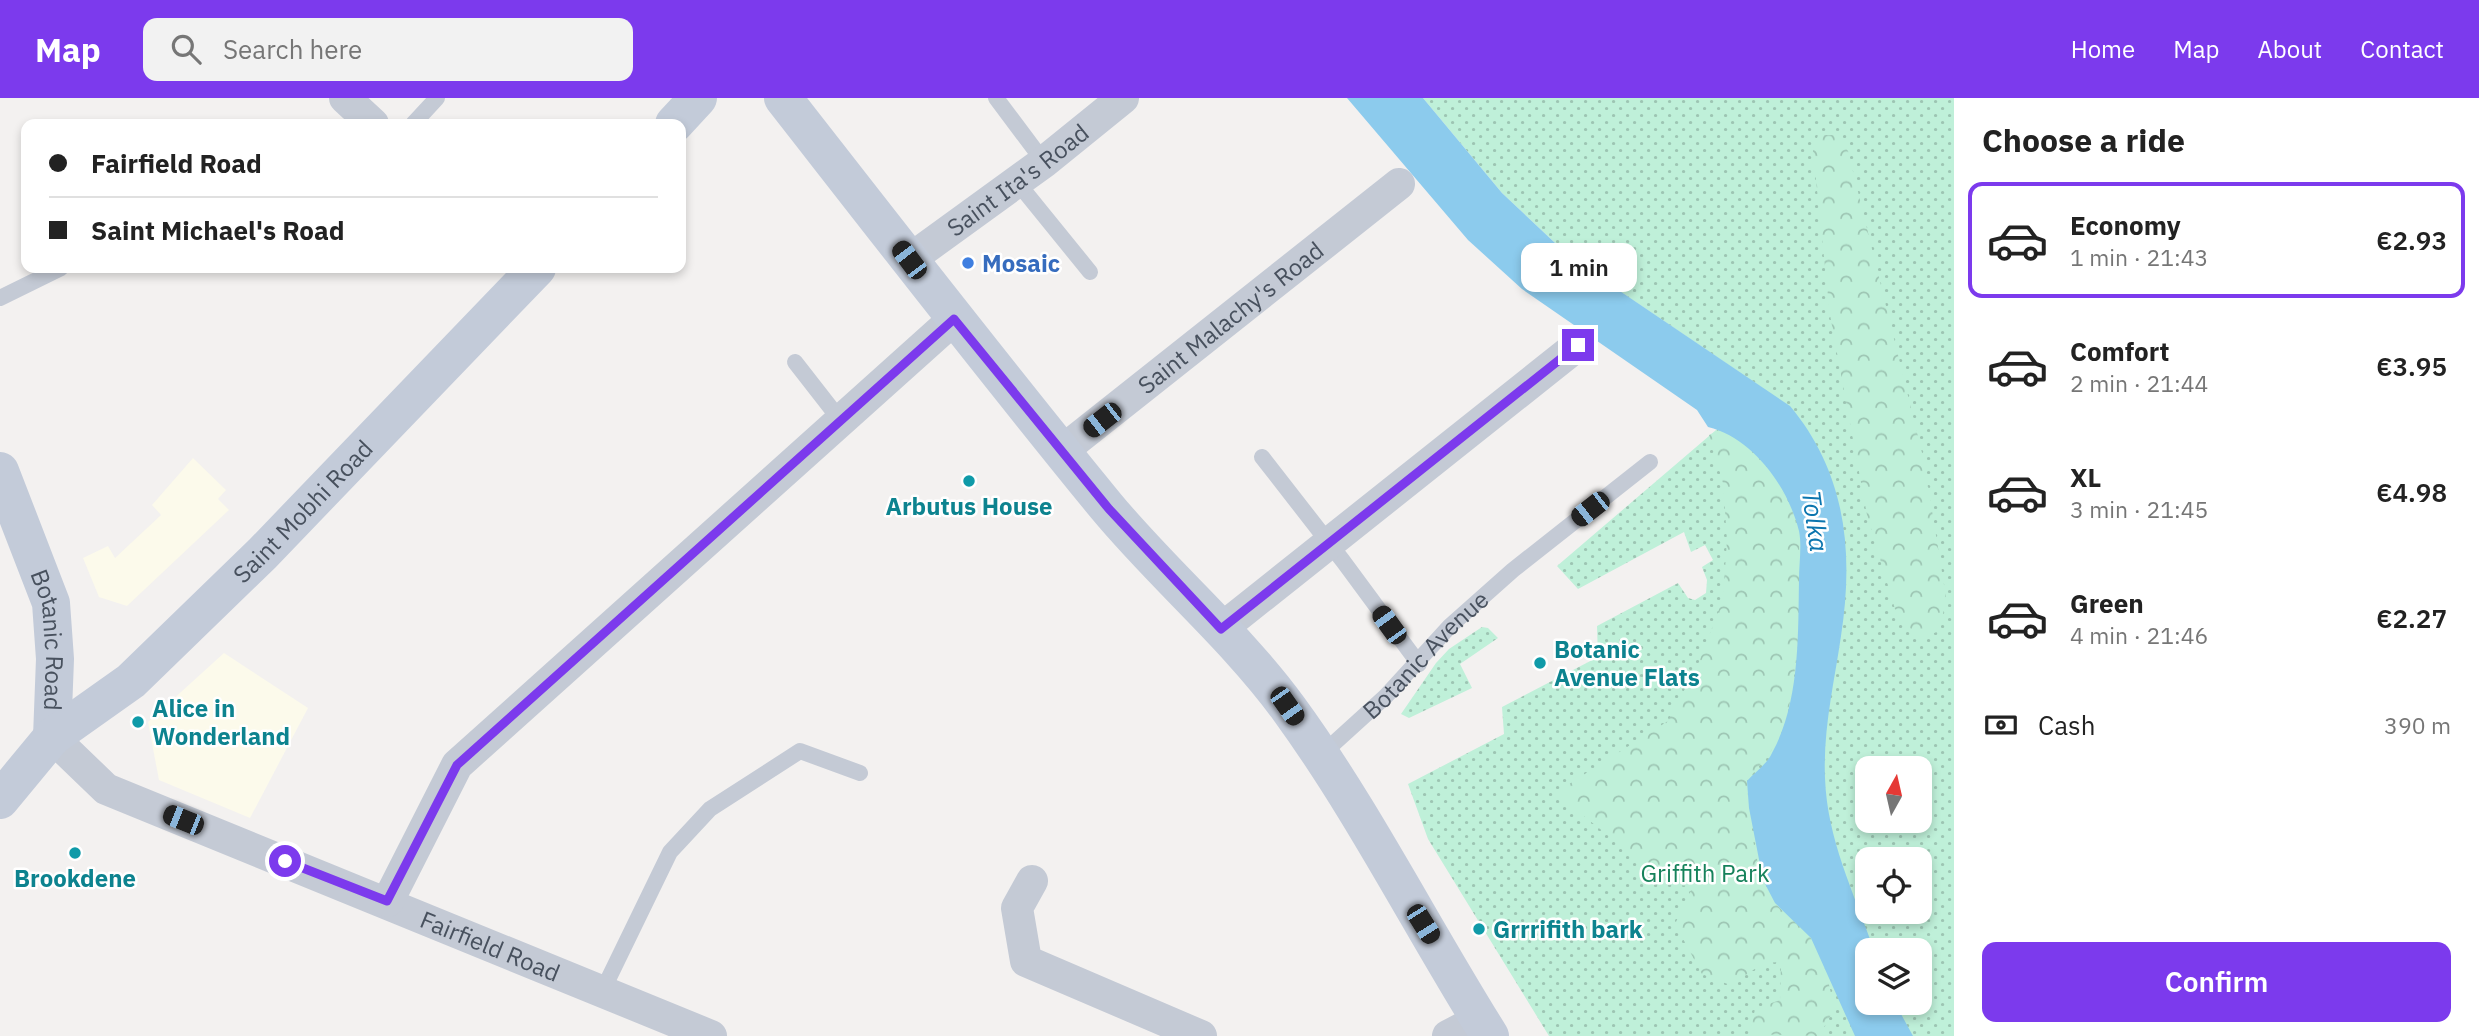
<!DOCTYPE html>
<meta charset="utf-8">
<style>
:root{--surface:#fff;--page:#f2f2f2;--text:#222;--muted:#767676;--line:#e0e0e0;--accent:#7c3aed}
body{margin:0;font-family:"IBM Plex Sans",sans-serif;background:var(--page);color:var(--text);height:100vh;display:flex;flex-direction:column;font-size:26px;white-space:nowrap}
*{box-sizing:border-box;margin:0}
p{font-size:23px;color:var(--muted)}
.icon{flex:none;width:38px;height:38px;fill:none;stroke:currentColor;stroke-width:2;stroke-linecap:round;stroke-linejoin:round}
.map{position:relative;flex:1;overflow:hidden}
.side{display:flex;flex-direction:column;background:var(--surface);width:525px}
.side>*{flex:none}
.guide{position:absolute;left:21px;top:21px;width:665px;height:154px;border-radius:14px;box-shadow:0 4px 10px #0003;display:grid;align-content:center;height:154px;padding:0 28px;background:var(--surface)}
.needle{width:46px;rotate:8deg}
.tools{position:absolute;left:1855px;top:658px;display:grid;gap:14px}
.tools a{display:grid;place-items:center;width:77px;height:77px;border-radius:14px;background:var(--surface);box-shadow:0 4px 10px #0003;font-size:35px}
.end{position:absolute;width:32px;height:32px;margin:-16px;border:9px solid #7c3aed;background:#fff;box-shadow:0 0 0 4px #fff}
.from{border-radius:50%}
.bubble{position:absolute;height:49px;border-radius:14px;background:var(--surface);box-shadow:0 4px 10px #0003;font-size:23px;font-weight:600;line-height:49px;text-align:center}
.car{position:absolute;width:21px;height:42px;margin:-21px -10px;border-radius:9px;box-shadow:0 0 5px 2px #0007;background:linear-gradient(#222 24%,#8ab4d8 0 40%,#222 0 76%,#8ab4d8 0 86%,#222 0)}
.guide b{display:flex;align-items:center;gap:24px;height:66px;font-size:26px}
.guide b+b{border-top:2px solid var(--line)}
.guide i{width:18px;height:18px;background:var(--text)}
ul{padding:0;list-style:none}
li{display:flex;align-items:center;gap:21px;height:116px;margin:0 14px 10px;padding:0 14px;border:4px solid transparent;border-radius:14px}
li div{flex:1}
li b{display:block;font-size:26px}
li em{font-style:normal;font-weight:600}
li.selected{border-color:var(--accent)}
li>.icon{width:63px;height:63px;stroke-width:1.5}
h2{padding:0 28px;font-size:32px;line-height:84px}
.pay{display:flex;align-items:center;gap:18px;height:77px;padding:0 28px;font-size:26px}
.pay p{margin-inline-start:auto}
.button{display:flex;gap:14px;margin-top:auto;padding:14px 28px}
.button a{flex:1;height:80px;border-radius:14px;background:var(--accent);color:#fff;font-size:28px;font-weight:600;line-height:80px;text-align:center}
header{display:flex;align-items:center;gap:42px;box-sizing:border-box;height:98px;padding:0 35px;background:var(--accent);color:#fff}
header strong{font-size:33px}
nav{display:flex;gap:38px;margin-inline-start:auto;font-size:24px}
.search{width:490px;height:63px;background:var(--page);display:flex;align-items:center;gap:18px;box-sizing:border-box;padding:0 24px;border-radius:14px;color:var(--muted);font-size:26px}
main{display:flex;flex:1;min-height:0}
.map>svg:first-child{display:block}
</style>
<header>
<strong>Map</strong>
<div class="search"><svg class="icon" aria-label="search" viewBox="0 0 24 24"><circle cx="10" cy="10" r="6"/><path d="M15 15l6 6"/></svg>Search here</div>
<nav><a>Home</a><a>Map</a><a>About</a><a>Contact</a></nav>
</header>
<main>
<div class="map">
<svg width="1954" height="938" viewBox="0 0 1954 938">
<defs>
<pattern id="grass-dots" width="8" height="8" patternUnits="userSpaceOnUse" patternTransform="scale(1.75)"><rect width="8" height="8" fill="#bff0d9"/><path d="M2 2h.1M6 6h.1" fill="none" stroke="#9dc5b3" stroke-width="1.8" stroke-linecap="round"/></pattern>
<pattern id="forest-crowns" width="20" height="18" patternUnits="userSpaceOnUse" patternTransform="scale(1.75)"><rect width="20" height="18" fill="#bff0d9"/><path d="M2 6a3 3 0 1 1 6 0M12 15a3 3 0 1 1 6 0" fill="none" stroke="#9dc5b3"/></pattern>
</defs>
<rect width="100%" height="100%" fill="#f3f1f0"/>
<g fill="#fcfaeb">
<polygon points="193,360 226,392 218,401 229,412 127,508 99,499 83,460 108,448 115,460 161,417 152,407"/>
<polygon points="224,555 308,610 250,720 159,682 148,624"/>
</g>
<g fill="url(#grass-dots)" fill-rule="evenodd">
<path d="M1423 0H1954V938H1549L1428 741 1408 686 1504 636 1502 609 1598 559 1597 528 1678 485 1688 500 1695 502 1706 495 1707 482 1702 469 1713 462 1705 447 1691 454 1684 434 1578 491 1557 468 1764 291 1571 160 1502 95ZM1867 670H1920V723H1867ZM1867 761H1920V814H1867ZM1867 852H1920V905H1867Z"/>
<polygon points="1482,529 1488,530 1498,540 1460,566 1472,590 1409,620 1401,616 1436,565 1449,551"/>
</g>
<g fill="url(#forest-crowns)">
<polygon points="1818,37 1835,37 1848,53 1924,363 1946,499 1940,533 1918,540 1895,511 1867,417 1830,217 1813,53"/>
<path d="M1719 332C1748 354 1775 375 1791 409 1809 446 1798 592 1783 631 1774 653 1761 665 1747 683 1749 717 1754 777 1775 804 1784 817 1800 826 1810 839 1825 857 1828 887 1835 910L1819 938 1750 936 1755 911 1780 902 1781 864 1764 865 1730 887 1702 876 1675 826 1693 788 1658 786 1630 755 1555 695 1668 623 1699 564 1723 501 1727 442 1723 385 1709 337Z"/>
</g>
<path fill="#8ccbed" d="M1347 0H1423L1502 95 1571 160 1790 308C1846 375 1854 454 1841 538 1834 586 1823 631 1825 680 1827 741 1854 795 1874 852H1867V905H1895L1913 938H1855L1811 840 1775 805 1763 782 1749 710 1747 683C1755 674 1767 666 1772 655 1800 604 1798 538 1799 482 1799 466 1802 448 1799 433 1788 389 1753 340 1708 329L1697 312 1522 191 1468 142Z"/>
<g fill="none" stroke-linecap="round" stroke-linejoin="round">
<g stroke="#c4cad5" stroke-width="16">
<polyline points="996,0 1044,64"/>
<polyline points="413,26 437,0"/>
<polyline points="1017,84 1090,174"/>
<polyline points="0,200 61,170"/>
<polyline points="795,264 841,323"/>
<polyline points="1262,359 1343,463 1419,566"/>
<path id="s1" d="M1321 657 1386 598 1450 528 1513 472 1650 364"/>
<polyline points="602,894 670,754 710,711 800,653 860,675"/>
</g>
<g stroke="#c4cad5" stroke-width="32">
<polyline points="345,0 373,26"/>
<path id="s2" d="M909 162 1044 64 1123 0"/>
<path id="s3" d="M1062 353 1399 86"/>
<polyline points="1221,531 1578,247"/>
<path id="s4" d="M52 639 106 691 711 938"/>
<polyline points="1032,783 1017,810 1026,863 1201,938"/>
<polyline points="388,803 457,667 954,221"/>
<polyline points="1448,938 1480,921"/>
</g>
<g stroke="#c3cbd9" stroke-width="38">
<path d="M783 0C890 137 996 274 1106 408 1164 478 1235 537 1289 611 1364 714 1422 830 1490 938"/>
<polyline points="674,26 698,0"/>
<path id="s5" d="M0 373 51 505 55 561 52 639"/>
<path id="s6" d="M0 702 52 639 131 583 262 456 537 170"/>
</g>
</g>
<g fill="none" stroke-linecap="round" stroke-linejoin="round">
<polyline stroke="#7c3aed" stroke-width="9" points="285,763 387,803 457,667 954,221 1109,411 1221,531 1578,247"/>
</g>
<circle fill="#3f7fe0" stroke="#fff" stroke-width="2.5" cx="968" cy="165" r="7"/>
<g fill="#0f9aa8" stroke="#fff" stroke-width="2.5">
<circle cx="969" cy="383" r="7"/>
<circle cx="1540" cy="565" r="7"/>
<circle cx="138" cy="624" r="7"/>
<circle cx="75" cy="755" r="7"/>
<circle cx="1479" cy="831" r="7"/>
</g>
<g text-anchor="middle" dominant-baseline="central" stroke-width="5" stroke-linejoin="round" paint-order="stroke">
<g font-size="24" fill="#48515e" stroke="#fff">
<text stroke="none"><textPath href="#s2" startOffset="135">Saint Ita's Road</textPath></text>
<text stroke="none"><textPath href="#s3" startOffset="215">Saint Malachy's Road</textPath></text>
<text stroke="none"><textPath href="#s6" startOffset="420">Saint Mobhi Road</textPath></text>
<text stroke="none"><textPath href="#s5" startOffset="178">Botanic Road</textPath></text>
<text stroke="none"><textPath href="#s1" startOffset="145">Botanic Avenue</textPath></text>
<text stroke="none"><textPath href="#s4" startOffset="490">Fairfield Road</textPath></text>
</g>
<g font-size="24" font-weight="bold" fill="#366cbe" stroke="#fff" text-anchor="start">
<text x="982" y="165">Mosaic</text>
</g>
<g font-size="24" font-weight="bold" fill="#0d838f" stroke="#fff" text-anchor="start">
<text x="969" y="408" text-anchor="middle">Arbutus House</text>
<text x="1554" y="551">Botanic<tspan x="1554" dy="28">Avenue Flats</tspan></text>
<text x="152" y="610">Alice in<tspan x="152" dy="28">Wonderland</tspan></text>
<text x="75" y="780" text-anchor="middle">Brookdene</text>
<text x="1493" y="831">Grrrifith bark</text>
</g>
<g font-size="24" fill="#16825b" stroke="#fff">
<text x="1705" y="775">Griffith Park</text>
</g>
<g font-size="26" font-style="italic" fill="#0b75ae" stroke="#fff">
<text transform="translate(1816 423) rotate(82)">Tolka</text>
</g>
</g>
</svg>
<div class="tools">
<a><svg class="needle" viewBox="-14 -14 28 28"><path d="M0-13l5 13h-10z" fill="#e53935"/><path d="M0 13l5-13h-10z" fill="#767676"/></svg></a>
<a><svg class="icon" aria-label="locate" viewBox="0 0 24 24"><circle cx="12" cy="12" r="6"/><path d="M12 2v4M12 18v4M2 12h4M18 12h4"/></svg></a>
<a><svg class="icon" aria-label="layers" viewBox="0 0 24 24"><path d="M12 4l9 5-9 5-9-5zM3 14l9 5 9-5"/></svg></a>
</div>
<i class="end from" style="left:285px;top:763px"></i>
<i class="end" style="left:1578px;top:247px"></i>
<div class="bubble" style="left:1521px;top:145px;width:116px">1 min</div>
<i class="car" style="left:909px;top:162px;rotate:323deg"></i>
<i class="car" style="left:1102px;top:322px;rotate:232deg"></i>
<i class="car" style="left:1590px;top:411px;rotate:232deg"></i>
<i class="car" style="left:1389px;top:527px;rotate:324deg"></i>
<i class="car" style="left:1287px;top:608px;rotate:145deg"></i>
<i class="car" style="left:183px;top:722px;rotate:292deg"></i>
<i class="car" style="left:1423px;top:826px;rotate:148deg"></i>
<div class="guide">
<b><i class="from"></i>Fairfield Road</b>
<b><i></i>Saint Michael's Road</b>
</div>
</div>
<section class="side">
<h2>Choose a ride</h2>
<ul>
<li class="selected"><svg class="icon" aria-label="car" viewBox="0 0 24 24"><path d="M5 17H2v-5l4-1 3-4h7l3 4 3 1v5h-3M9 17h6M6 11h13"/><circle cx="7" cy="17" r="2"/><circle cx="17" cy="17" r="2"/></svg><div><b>Economy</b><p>1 min · 21:43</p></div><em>€2.93</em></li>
<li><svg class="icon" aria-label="car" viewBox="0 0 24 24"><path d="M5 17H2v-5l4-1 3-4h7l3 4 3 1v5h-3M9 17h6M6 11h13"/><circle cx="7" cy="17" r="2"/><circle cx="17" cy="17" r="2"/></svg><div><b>Comfort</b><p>2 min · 21:44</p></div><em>€3.95</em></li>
<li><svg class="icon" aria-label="car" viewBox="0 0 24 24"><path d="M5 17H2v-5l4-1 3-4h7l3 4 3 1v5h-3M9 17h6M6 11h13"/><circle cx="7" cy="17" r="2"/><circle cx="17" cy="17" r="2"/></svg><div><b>XL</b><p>3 min · 21:45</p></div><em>€4.98</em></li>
<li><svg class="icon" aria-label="car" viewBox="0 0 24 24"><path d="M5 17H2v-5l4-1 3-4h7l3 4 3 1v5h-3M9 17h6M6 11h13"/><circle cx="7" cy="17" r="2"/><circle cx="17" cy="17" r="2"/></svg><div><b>Green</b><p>4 min · 21:46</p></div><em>€2.27</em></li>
</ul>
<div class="pay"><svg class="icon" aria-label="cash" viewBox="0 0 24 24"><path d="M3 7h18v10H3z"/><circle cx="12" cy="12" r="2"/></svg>Cash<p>390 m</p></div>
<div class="button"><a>Confirm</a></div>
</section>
</main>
